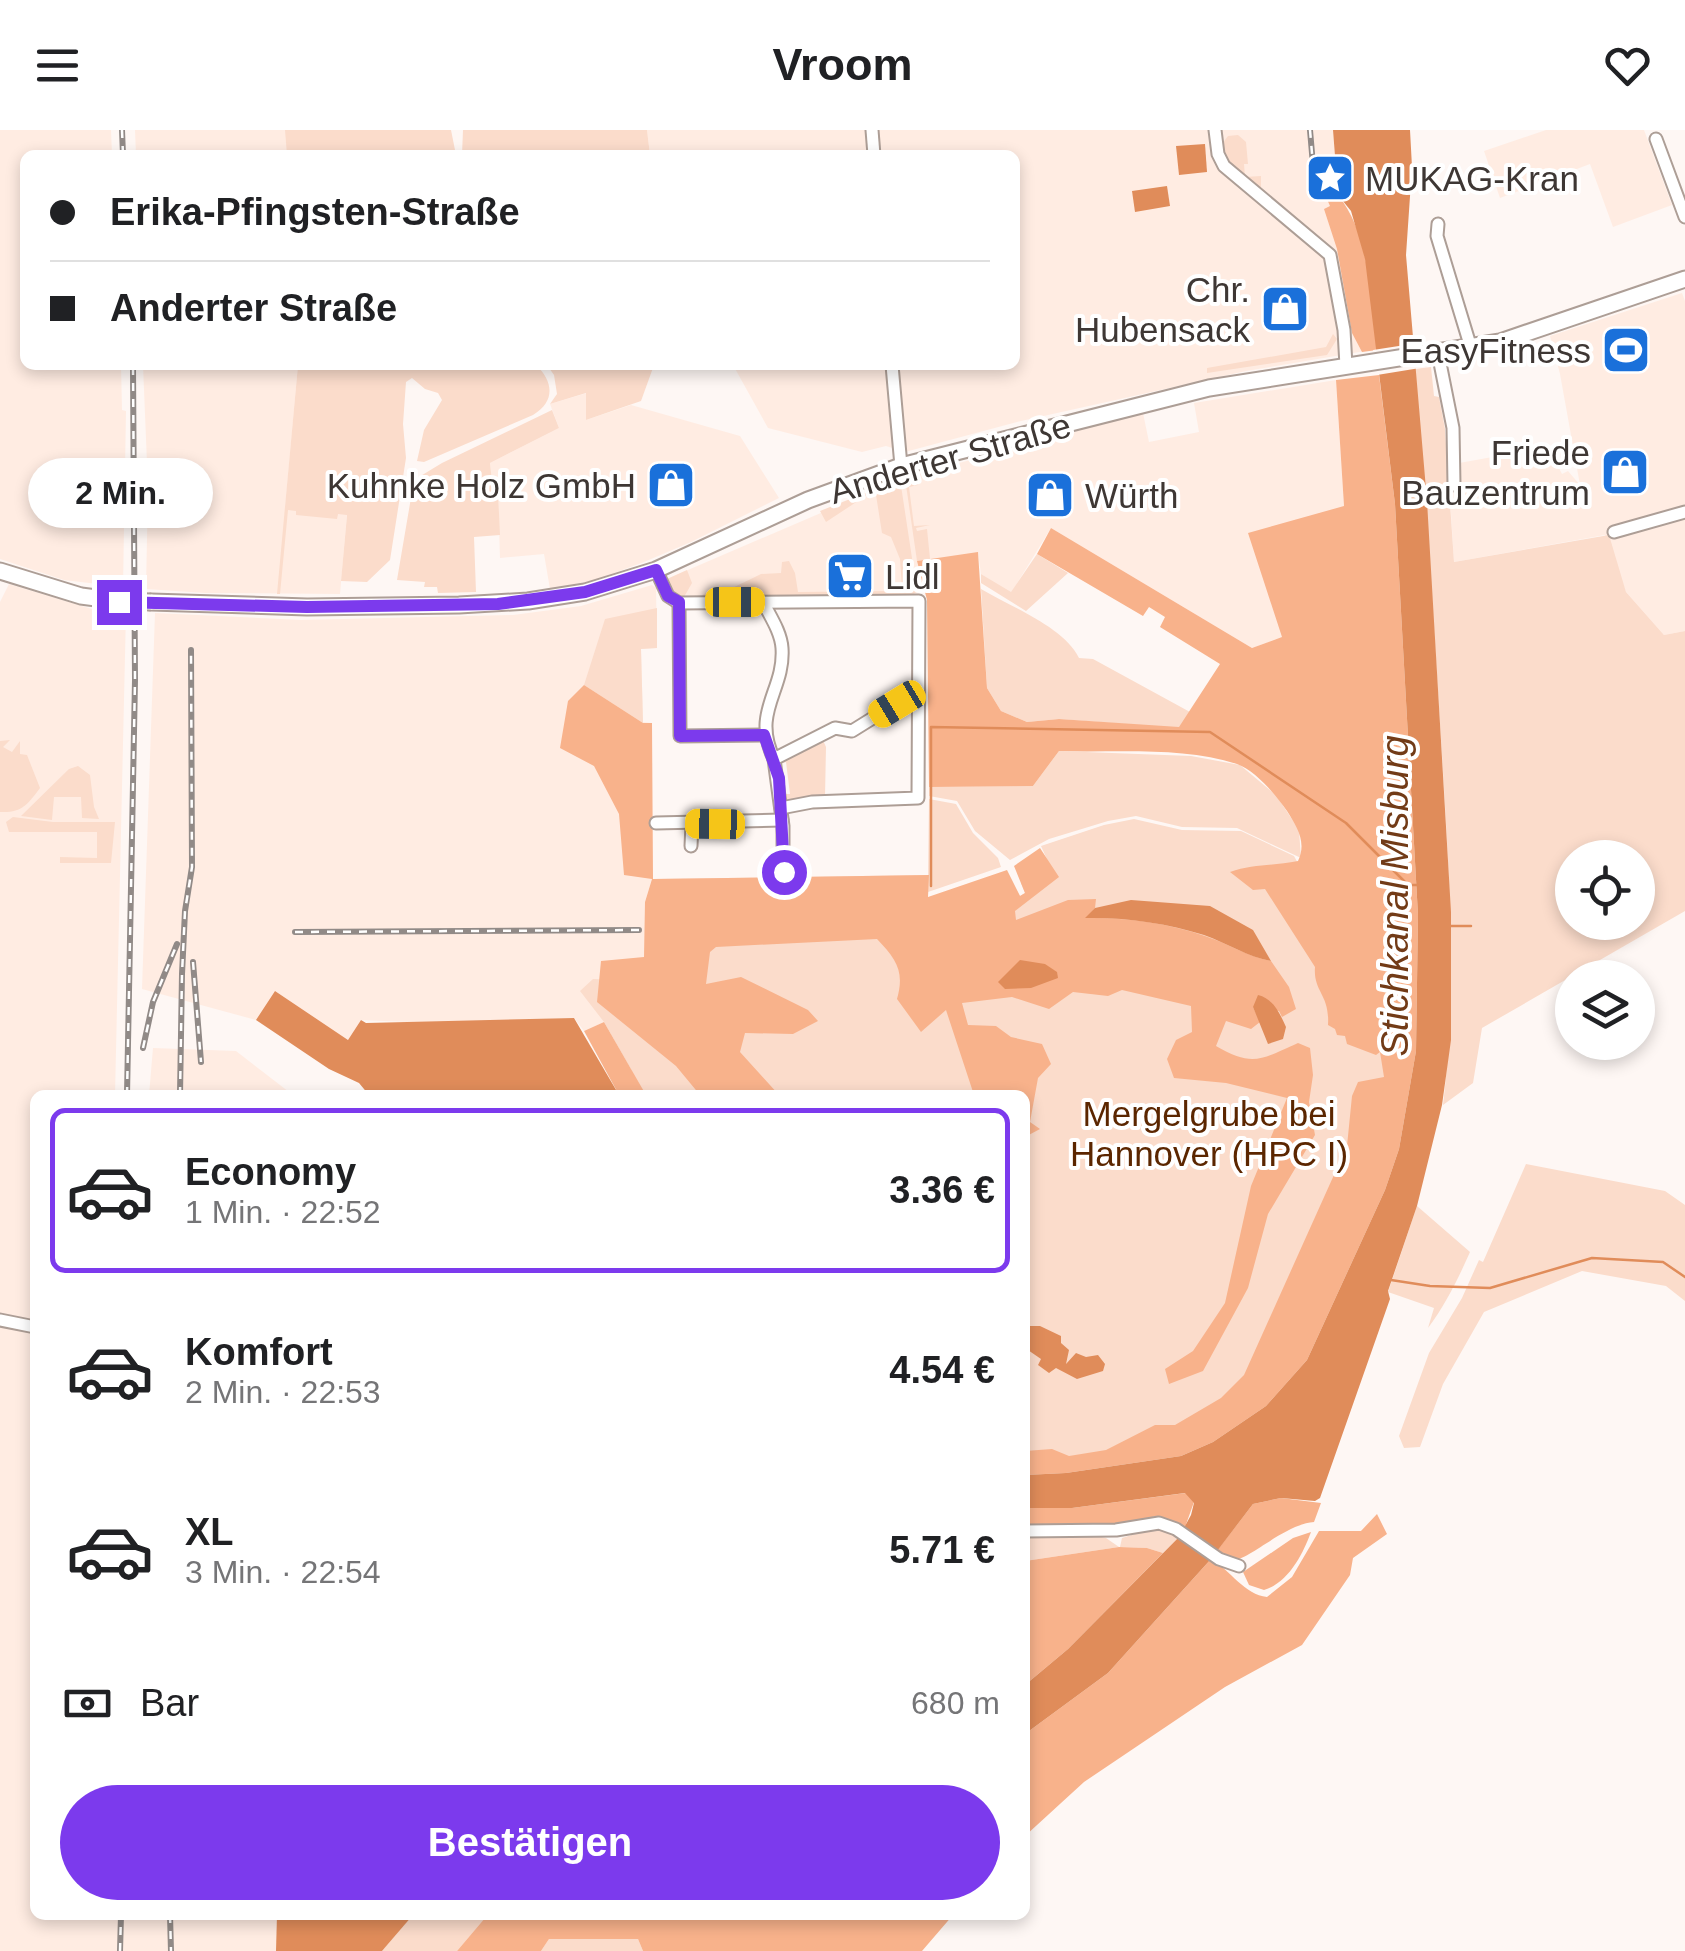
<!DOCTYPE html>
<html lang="de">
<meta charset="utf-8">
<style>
:root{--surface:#fff;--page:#f2f2f2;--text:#202124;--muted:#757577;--line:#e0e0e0;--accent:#7c3aed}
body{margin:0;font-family:Arial,sans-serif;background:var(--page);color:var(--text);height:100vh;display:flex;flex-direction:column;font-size:38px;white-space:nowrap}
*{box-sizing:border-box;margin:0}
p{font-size:32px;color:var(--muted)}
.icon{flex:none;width:55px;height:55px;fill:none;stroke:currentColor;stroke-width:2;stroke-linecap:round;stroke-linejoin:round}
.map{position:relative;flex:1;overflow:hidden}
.drawer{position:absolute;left:30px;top:960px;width:1000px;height:830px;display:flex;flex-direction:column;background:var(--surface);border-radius:15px;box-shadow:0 5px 15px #0003}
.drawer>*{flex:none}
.banner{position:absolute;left:20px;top:20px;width:1000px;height:220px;border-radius:15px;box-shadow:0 5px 15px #0003;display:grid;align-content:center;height:220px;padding:0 30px;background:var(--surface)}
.fabs{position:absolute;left:1555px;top:710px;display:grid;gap:20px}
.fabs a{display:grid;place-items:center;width:100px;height:100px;border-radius:50%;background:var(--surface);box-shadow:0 5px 15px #0003;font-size:50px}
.end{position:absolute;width:45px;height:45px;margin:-22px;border:12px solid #7c3aed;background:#fff;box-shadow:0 0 0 5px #fff}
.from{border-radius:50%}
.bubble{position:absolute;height:70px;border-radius:35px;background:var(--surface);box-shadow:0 5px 15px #0003;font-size:32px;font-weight:800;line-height:70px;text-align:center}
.car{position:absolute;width:30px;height:60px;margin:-30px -15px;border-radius:12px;box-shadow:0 0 8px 2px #0007;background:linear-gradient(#f5c518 24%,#345 0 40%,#f5c518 0 76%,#345 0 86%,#f5c518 0)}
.banner b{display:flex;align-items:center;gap:35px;height:95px;font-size:38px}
.banner b+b{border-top:2px solid var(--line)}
.banner i{width:25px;height:25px;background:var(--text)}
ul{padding:18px 0 0;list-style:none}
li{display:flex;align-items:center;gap:30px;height:165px;margin:0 20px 15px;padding:0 10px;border:5px solid transparent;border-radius:15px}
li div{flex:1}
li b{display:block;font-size:38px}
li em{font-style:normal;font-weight:800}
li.current{border-color:var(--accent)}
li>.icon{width:90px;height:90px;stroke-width:1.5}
.pay{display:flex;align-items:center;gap:25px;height:110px;padding:0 30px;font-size:38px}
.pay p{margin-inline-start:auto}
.action{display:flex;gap:20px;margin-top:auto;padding:20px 30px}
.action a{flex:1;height:115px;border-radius:60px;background:var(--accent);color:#fff;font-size:40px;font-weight:800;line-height:115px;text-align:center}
header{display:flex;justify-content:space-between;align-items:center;height:130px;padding:0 30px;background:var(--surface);font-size:45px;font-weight:800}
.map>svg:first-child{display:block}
</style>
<header><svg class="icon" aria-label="menu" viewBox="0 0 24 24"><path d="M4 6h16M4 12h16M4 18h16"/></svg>Vroom<svg class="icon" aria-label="heart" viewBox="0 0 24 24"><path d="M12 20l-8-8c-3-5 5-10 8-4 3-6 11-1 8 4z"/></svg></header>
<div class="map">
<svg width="1685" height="1821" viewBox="0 0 1685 1821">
<rect width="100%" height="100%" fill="#fef7f4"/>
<g fill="#ffece2">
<polygon points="0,0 111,0 112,25 25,25 25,235 121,235 122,280 126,281 123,457 64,450 0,429"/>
<polygon points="135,0 321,0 318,25 136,25"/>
<polygon points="647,0 1333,0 1338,65 1377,219 1246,241 1021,291 905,322 886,316 862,322 768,298 733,235 1015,235 1015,25 650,25"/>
<polygon points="1546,0 1644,0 1672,75 1613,97 1590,34 1500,68 1484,21"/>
<polygon points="1682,163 1685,171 1685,501 1664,505 1626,462 1605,405 1454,432 1448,335 1548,317 1562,344 1568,341 1580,355 1560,244 1550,206"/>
<polygon points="143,235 298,235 285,379 347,384 340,464 206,463 146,459 148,358"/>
<polygon points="1336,250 1344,376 1283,507 1252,518 1051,398 1011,463 981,444 978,423 917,431 924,462 913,465 708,470 681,467 667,449 900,349 1143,283 1149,312 1199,302 1194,273"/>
<polygon points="587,263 586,290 631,275 740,306 779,368 691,412 644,432 595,450 550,459 544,424 500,428 498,363 493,362 490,333 559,298 550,274"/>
<polygon points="9,454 92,479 126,482 115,965 35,965 35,1785 362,1785 361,1821 0,1821 0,472"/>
<polygon points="652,455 656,458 657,518 641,519 643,592 652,593 652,749 645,772 645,828 597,872 604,892 584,901 574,888 429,893 361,890 348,910 275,861 256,890 142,859 155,483 301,490 513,485 581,476"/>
<polygon points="153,918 236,921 293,965 149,965"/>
</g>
<g fill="#fbdccb" fill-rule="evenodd">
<polygon points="285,0 451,0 456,25 287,25"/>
<polygon points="463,0 647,0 650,25 462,25"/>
<polygon points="1238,5 1246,12 1248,34 1244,34 1245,47 1261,46 1261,61 1228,32 1222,14 1228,6"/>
<polygon points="1333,204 1337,209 1327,225 1207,243 1207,238 1326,217"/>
<path d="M298 235H476L479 238 536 235C554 252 555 272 533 285L424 332 417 331 424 300 442 270 438 263 425 259 412 248 406 252 403 294 406 328 390 430 367 452 341 451 347 385 338 384 337 389 296 385V381L288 380 280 464H277Z"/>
<polygon points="547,235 654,235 641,271 586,290 586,263 550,274 557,264 554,245"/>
<path d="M1431 237 1434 266 1439 267 1445 299 1454 432 1609 405 1626 462 1664 505 1685 501V781L1482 898 1473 953 1443 975C1457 858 1449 742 1442 626 1434 497 1426 368 1415 239ZM1572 728H1638V792H1572Z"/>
<polygon points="552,280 559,298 490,333 493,361 498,362 500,405 474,407 476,462 438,463 437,457 424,457 425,452 397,450 414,350 442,333"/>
<polygon points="917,345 918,355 909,357 914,396 930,395 916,398 917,401 927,399 930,429 917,431 905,348"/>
<polygon points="900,349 917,461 913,465 708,470 702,465 715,459 718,465 761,444 781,443 782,432 789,431 795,443 798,462 895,461 902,458 900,429 891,407 882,403 876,365 870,363 826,392 820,381"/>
<polygon points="1037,424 1068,443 1026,481 981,453 981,444 1011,462"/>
<polygon points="687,440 692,453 684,467 671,462 667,449"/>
<path d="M981 459C1013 478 1064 497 1079 528L1093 529 1190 582 1179 598 1059 589 1027 592 1001 581 987 558Z"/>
<polygon points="657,478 657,518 641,519 643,593 584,555 605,489"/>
<polygon points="822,608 826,617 825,667 786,671 783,664 790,664 786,632 780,634 781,629"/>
<path d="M10 610 3 617 12 622 20 611V624L27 625 40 658C27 675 22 683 0 682V611Z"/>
<polygon points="1059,621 1191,626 1240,635 1276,665 1299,700 1301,728 1237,698 1182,697 1136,686 1108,691 1049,709 1010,730 975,701 957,671 929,666 929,657 1033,656"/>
<polygon points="78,636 90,645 94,677 99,689 82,688 81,667 54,667 52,690 21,686 69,639"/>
<polygon points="929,669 956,674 973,703 998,728 1001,737 928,762 927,776 1013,754 1020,766 1025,763 1021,753 1050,736 1041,716 1104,695 1134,689 1182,700 1241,701 1294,726 1412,942 1266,1276 1025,1345 1025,965 619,965 632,941 604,892 580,861 593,849 617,850 649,835 652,749 928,745"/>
<polygon points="13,687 53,692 115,692 111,733 60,733 60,727 97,728 97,702 9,702 6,692"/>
<polygon points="1526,1034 1665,1061 1685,1075 1685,1171 1666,1156 1582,1141 1484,1182 1443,1254 1420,1317 1404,1318 1399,1306 1429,1223 1462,1168 1479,1130 1483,1132"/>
<path d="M1417 1076 1470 1122C1458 1149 1446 1174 1428 1198L1434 1178 1388 1162Z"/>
<polygon points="1160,1396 1179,1407 1163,1423 1147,1418 1120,1417 1122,1408"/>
<polygon points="1084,1403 1106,1408 1119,1417 1025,1431 1025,1404"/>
<polygon points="413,1785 479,1785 486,1787 457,1821 382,1821"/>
<polygon points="549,1809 638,1809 643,1821 541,1821"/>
</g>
<g fill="#f8b28b">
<path d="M1338 65C1371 106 1370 169 1377 220L1362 222 1352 203 1337 119 1324 79 1330 76 1326 67Z"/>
<path d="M1379 245 1395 374 1418 785 1416 921 1399 1019 1385 1060 1307 1230 1266 1276 1213 1312 1181 1326 1066 1343 1025 1345V1321L1052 1319 1069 1326 1106 1320 1155 1295H1175L1221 1268 1244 1245 1347 1016 1352 966 1358 952 1384 947 1380 922 1376 925 1347 914 1345 906 1337 905 1335 899 1328 895C1330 864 1313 862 1315 837L1265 759 1253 760 1230 742C1253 734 1274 736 1298 731 1307 712 1297 697 1287 681 1276 665 1256 641 1237 634 1182 616 1116 623 1059 621L1033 656 929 657 927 470 917 431 978 422 987 558 1001 581 1027 592 1059 589 1179 597 1220 534 1160 497 1165 487 1149 477 1143 486 1037 424 1051 398 1252 518 1282 507 1248 403 1344 376 1336 250Z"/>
<path d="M584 555 643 593H652L653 749 929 745 928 767 1007 740 1020 766 1025 763 1014 736 1040 718 1059 747 1015 781 1016 790 1068 770 1096 769 1095 778 1087 788C1125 787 1168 793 1205 806 1227 813 1249 827 1271 831L1289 857 1296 879 1282 887 1279 881 1253 877 1260 892 1251 899 1226 891 1216 916C1253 937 1260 930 1298 913L1310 918 1313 945 1309 972 1315 1005 1268 1084 1248 1158 1203 1241 1169 1254 1165 1239 1193 1221 1225 1173 1251 1056 1287 968 1226 953 1174 948 1167 929 1176 910 1192 902 1191 876 1122 860 1108 866 1073 862 1049 879 1012 867 962 873 968 895 996 896 1011 907 1042 914 1051 934 1038 948 1030 992 1040 999 1025 1007V965H974L946 880 921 902 897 869C905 841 896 829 877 809L716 817 710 822 706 854 741 847 808 880 818 891 793 904 745 903 740 922 779 965H700L676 936 597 872 601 831 644 827 645 772 652 749 624 745 619 684 594 636 560 618 568 571Z"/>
<polygon points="604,892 646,965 619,965 584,901"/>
<path d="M1186 1363 1194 1372 1184 1400 1156 1386C1115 1399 1069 1397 1025 1398V1378H1072Z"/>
<path d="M1281 1368 1321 1373 1314 1392C1284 1394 1246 1433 1231 1430 1228 1430 1219 1423 1216 1422L1253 1374Z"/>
<path d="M1377 1384 1387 1404 1353 1428 1350 1445 1302 1515 1225 1557 1084 1652 1025 1706V1604L1108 1543 1211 1429C1230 1440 1245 1465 1267 1467L1292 1447 1319 1401H1361Z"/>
<path d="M1311 1402C1303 1424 1288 1453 1264 1460L1249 1455 1243 1442 1293 1408Z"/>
<polygon points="1119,1417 1147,1418 1163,1423 1068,1519 1025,1555 1025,1431"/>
<polygon points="479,1785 953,1785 922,1821 643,1821 638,1809 549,1809 541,1821 457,1821 485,1788"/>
</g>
<g fill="#e08c5a">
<polygon points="1333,0 1410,0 1412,37 1406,125 1427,371 1451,782 1451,910 1442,975 1417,1076 1388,1161 1390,1169 1320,1368 1315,1371 1281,1368 1253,1374 1211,1429 1108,1543 1025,1604 1025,1555 1068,1519 1179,1407 1191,1385 1194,1373 1185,1363 1072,1378 1025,1378 1025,1345 1066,1343 1181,1326 1213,1312 1266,1276 1307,1230 1385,1060 1399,1019 1416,921 1418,785 1395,374 1365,129 1351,81 1338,65"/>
<polygon points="1205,14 1207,42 1179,45 1176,16"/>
<polygon points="1167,56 1170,76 1135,82 1132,61"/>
<path d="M1131 770 1210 776 1253 800 1271 831C1248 827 1227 813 1204 805 1167 793 1124 787 1085 788L1095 778Z"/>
<polygon points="1020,830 1045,834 1057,842 1058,848 1031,858 1005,859 998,852"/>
<polygon points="275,861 348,910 361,890 366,893 574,888 619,965 369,965 359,953 329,939 256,890"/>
<path d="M1258 865C1274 869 1280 884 1286 897L1283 909 1268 914 1253 877Z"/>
<polygon points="1025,1196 1040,1196 1061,1206 1061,1213 1069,1220 1066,1234 1076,1223 1086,1227 1098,1225 1105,1234 1103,1241 1077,1249 1056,1238 1049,1243 1038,1235 1041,1229 1025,1218"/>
<polygon points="277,1785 413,1785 382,1821 276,1821"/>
</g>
<polygon fill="#fef7f4" points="1418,213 1420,238 1377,245 1373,220"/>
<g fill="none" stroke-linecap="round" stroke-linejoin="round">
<g stroke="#e08c5a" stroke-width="2.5">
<polyline points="931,756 931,597 1210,602 1346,693 1408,755 1417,755"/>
<polyline points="1451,796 1471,796"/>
<polyline points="1391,1150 1430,1156 1490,1158 1592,1128 1663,1132 1685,1147"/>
</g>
<g stroke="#ad9e96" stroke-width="15">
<g id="minor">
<polyline points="872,0 874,25"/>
<polyline points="1215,0 1218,24 1224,36 1330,125 1344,200 1346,236"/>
<polyline points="1656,9 1685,87"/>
<polyline points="1438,94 1437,106 1471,218"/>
<polyline points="1438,223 1453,298 1454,355"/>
<polyline points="892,235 901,336"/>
<polyline points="1614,402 1685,382"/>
<polyline points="656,440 668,466 679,473 919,471 918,668 812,672 781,678"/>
<path d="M763 472C770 486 781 502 782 518 785 561 751 581 774 629L835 598 852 601 897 573H917"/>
<polyline points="679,473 680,606 764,605"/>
<polyline points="774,629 783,696 783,742"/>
<polyline points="656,693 782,690"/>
<polyline points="691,716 692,694"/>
<polyline points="0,1190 35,1197"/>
<polyline points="1025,1401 1116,1400 1159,1393 1176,1399 1219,1429 1239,1436"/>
</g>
</g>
<g stroke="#ad9e96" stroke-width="19">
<g id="major">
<polyline points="0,441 81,466 119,471"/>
<polyline points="151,472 307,477 459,475 528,471 585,462 656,440 808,370 901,336 1209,258 1500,212 1685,149"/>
</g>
</g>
<use href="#minor" stroke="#fff" stroke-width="11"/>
<use href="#major" stroke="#fff" stroke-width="15"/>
<g stroke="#918a87" stroke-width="6">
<g id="rail">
<polyline points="122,0 123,25"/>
<polyline points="1310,0 1313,35"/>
<polyline points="295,802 639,800"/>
<polyline points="193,832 201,932"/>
<polyline points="143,918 153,872 177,814"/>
<polyline points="127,965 135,550 133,235"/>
<polyline points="180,965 182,844 185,781 192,737 191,520"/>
<polyline points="170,1785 171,1821"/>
<polyline points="120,1821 121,1785"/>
</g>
</g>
<use href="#rail" stroke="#fff" stroke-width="2.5" stroke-dasharray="8" stroke-linecap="butt"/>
<g stroke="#ad9e96" stroke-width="19" stroke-linecap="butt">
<polyline id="major-bridge" points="119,471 151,472"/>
</g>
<use href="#major-bridge" stroke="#fff" stroke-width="15"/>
</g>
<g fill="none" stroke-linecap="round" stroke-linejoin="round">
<polyline stroke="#7c3aed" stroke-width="12" points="119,472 307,477 498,474 585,462 656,440 668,466 679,472 680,606 764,605 779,648 784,742"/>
</g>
<defs>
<g id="sight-square" transform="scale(2.5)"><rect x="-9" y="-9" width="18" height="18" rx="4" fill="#1a70da" stroke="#fff"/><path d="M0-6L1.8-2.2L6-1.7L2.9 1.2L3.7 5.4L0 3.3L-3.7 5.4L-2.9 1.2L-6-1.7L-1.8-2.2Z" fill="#fff"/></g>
<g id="shop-square" transform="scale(2.5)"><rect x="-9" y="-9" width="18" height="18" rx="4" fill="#1a70da" stroke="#fff"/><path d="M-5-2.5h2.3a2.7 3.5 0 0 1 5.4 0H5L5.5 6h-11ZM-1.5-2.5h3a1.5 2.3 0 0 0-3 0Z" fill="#fff"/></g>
<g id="stadium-square" transform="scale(2.5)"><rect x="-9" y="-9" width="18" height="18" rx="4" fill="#1a70da" stroke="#fff"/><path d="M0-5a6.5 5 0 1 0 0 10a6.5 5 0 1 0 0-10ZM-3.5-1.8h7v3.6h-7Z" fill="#fff"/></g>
<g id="supermarket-square" transform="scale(2.5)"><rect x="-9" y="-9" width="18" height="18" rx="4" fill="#1a70da" stroke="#fff"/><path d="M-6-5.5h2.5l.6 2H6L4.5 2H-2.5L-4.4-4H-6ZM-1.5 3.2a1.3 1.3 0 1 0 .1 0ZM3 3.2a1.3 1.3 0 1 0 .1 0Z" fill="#fff"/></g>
</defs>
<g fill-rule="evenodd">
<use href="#sight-square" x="1330" y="48"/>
<use href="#shop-square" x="1285" y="179"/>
<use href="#stadium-square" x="1626" y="220"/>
<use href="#shop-square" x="1625" y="342"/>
<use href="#shop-square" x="671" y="355"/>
<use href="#shop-square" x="1050" y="365"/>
<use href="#supermarket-square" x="850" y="446"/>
</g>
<g text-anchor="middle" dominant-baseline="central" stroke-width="8" stroke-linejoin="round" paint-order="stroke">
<g font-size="35" fill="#3e3734" stroke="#fff" text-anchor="end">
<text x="1365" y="48" text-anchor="start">MUKAG-Kran</text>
<text x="1250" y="159">Chr.<tspan x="1250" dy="40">Hubensack</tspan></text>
<text x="1591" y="220">EasyFitness</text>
<text x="1590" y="322">Friede<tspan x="1590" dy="40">Bauzentrum</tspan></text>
<text x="636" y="355">Kuhnke Holz GmbH</text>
<text x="1085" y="365" text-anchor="start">Würth</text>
<text x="885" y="446" text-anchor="start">Lidl</text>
</g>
<g font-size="35" fill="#3e3734" stroke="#fff">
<text transform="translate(950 328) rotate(-16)">Anderter Straße</text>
</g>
<g font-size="35" fill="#5b2600" stroke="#fff">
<text x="1209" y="983">Mergelgrube bei<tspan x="1209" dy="40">Hannover (HPC I)</tspan></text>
</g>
<g font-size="38" font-style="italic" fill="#723b17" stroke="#fff">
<text transform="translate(1395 766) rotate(-90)">Stichkanal Misburg</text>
</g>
</g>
</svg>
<div class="fabs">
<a><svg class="icon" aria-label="locate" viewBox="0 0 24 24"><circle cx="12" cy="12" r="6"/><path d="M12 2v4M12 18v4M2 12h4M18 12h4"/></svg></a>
<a><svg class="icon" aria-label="layers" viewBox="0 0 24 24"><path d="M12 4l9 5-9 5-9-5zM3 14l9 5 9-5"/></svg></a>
</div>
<i class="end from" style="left:784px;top:742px"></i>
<i class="end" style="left:119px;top:472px"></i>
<div class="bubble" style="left:28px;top:328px;width:185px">2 Min.</div>
<i class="car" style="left:735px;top:472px;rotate:90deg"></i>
<i class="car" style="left:897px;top:574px;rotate:239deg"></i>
<i class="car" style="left:715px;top:694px;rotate:271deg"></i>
<div class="banner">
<b><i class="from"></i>Erika-Pfingsten-Straße</b>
<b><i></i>Anderter Straße</b>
</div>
<section class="drawer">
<ul>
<li class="current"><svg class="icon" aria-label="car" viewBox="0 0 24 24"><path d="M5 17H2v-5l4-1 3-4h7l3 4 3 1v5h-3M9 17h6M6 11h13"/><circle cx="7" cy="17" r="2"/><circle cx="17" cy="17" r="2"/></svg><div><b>Economy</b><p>1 Min. · 22:52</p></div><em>3.36 €</em></li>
<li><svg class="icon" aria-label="car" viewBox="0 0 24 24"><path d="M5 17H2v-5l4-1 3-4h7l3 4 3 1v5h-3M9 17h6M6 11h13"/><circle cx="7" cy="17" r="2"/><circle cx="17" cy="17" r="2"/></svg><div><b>Komfort</b><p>2 Min. · 22:53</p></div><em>4.54 €</em></li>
<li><svg class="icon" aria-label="car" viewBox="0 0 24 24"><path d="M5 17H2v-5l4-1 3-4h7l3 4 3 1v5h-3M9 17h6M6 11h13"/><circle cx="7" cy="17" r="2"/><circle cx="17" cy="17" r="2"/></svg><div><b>XL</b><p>3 Min. · 22:54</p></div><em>5.71 €</em></li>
</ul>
<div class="pay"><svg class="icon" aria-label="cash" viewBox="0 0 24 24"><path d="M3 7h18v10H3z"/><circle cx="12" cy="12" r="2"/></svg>Bar<p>680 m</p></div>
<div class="action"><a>Bestätigen</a></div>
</section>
</div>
